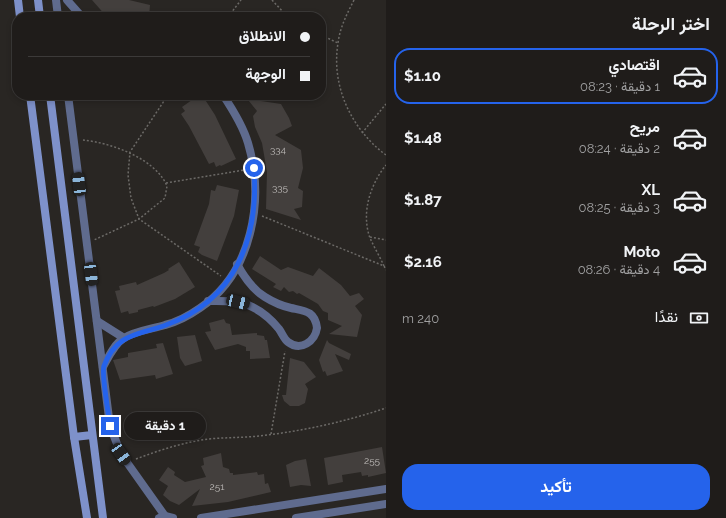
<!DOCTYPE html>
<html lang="ar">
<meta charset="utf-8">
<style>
:root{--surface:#1f1c1a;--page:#2c2927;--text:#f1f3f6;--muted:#a1a1a2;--line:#3c3a39;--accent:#2563eb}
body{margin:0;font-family:Raleway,Vazirmatn,sans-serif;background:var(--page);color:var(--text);direction:rtl;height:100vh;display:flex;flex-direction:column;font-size:15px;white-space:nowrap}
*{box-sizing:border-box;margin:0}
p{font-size:13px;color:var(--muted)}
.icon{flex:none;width:22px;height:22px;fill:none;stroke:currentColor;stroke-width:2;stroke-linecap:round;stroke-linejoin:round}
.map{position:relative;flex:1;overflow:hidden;direction:ltr}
.panel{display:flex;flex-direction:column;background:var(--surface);width:340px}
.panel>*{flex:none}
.hud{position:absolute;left:12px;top:12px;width:314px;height:88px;border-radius:16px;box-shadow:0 2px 6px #0003,0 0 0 1px var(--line);direction:rtl;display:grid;align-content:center;height:88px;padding:0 16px;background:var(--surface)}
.end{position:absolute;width:18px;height:18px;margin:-9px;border:5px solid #2563eb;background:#fff;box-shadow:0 0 0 2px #fff}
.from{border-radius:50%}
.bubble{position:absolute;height:28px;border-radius:14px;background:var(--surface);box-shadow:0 2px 6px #0003,0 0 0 1px var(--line);font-size:13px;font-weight:700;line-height:28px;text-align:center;direction:rtl}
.car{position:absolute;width:12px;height:24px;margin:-12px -6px;border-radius:5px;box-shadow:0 0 3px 1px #0007;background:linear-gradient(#222 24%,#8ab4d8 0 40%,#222 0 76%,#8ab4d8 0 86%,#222 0)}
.hud b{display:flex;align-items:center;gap:14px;height:38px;font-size:15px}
.hud b+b{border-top:1px solid var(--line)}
.hud i{width:10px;height:10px;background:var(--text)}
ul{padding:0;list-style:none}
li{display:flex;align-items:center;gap:12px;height:56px;margin:0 8px 6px;padding:0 8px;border:2px solid transparent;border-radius:16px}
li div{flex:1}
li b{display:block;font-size:15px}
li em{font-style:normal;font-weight:700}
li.on{border-color:var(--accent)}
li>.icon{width:36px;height:36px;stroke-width:1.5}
h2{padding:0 16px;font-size:18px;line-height:48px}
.pay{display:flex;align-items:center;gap:10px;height:44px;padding:0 16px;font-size:15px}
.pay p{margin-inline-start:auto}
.primary-button{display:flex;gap:8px;margin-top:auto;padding:8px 16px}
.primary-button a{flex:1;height:46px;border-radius:16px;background:var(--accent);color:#fff;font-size:16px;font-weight:700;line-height:46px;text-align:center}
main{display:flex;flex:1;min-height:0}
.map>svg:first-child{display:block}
</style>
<main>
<section class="panel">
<h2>اختر الرحلة</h2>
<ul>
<li class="on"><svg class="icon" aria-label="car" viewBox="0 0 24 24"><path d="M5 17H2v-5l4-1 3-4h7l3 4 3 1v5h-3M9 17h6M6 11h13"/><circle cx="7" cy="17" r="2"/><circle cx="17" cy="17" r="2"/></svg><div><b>اقتصادي</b><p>1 دقيقة · 08:23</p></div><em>$1.10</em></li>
<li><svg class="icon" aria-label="car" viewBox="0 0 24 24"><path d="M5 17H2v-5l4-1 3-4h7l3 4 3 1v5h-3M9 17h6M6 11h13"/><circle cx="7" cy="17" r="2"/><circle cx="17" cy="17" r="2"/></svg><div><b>مريح</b><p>2 دقيقة · 08:24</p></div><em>$1.48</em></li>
<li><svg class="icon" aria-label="car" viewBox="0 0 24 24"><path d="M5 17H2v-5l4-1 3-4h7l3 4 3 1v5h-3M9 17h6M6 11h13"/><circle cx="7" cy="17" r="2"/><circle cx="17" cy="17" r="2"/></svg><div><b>XL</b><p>3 دقيقة · 08:25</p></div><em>$1.87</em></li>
<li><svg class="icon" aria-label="car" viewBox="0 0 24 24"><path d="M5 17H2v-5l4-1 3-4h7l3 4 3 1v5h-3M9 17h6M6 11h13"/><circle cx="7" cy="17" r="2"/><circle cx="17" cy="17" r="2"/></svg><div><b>Moto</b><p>4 دقيقة · 08:26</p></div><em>$2.16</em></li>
</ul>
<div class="pay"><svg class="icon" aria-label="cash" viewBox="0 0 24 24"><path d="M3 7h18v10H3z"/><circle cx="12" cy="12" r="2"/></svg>نقدًا<p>240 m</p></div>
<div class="primary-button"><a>تأكيد</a></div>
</section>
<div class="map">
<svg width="386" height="518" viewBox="0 0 386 518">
<rect width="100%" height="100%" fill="#292623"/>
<g fill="#433f3d">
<polygon points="92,0 129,0 150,5 149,17 107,17"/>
<polygon points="199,95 202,95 215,115 236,159 221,166 220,165 216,167 214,162 209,164 189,126 181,114 185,111 182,107"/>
<polygon points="244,95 268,95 261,101 281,104 289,118 292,126 275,135 301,150 303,168 298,188 303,191 302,207 294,209 301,220 266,209 267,172 262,143 255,127 253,116 257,111"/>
<polygon points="217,185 239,190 234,216 217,261 202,255 198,252 200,247 194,245 209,204 211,190 215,191"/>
<polygon points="260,256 281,270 288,267 313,276 319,268 341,285 350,296 359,293 364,299 355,306 362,315 357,337 329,334 342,326 328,320 328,313 323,311 318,304 299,293 297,294 293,291 289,292 284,287 281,291 273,287 276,284 252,269"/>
<polygon points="179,262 195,287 175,299 154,307 153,306 138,310 138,312 129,314 128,311 121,313 115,291 120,290 119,286 136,282 137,285 164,273 169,270 168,269"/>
<polygon points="224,319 226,323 230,324 232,335 257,333 257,335 264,336 265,340 267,340 270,358 250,359 250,351 246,351 246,347 238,344 215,350 205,332 211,331 209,323"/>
<polygon points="195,335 202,361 185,366 180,358 177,337"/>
<polygon points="327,340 329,343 351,354 349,360 335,354 343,371 327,376 325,371 323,372 319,360"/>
<polygon points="163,343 173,374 156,379 155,375 120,380 113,360 128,357 128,353 157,348 156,344"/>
<polygon points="290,358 304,362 316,377 305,384 308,389 305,403 299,406 290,406 284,401 282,395 286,395"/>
<polygon points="382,447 386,473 368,477 368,475 362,476 361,472 342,475 343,482 328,485 324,458"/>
<polygon points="221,453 223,467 229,469 230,473 233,473 233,475 257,472 258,475 264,474 265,484 268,483 271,492 228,502 192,506 200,489 179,505 170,501 163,495 168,486 159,480 168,467 175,472 174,475 185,482 206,477 201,466 204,465 203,458"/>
<polygon points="306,459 311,486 301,485 290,487 286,465 295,461"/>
</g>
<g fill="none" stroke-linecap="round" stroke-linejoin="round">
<g stroke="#6c6a67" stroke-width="1.5" stroke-dasharray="2 2" stroke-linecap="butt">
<polyline points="272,0 284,13 290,17"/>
<path d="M354 0C347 14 340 27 338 43 331 86 351 129 386 155"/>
<polyline points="228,17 241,0"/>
<polyline points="321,35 338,43"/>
<polyline points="168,95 130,152 128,175 131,198 139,219 221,276"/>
<polyline points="362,133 386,104"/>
<path d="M83 140C111 143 155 158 167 186L165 198 139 219 94 240"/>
<polyline points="166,183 244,170"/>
<polyline points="262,216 384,266 386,270"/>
<polyline points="370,237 386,240"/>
<path d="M384 266C380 257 374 247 370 238 361 213 370 185 386 165"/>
<polyline points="271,434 285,351"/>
<path d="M136 459C160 450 184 442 209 439 229 437 248 438 267 435 308 430 347 421 386 408"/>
</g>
<g stroke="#5f6b8e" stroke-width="8">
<polyline points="56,0 58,17"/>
<polyline points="67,0 82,17"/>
<polyline points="68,95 110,426 121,454 165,516"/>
<path d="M208 301C221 301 235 300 248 305 260 310 271 319 279 329 282 333 284 339 288 342 301 352 315 341 317 328 315 311 305 311 291 308 282 306 273 302 265 297 252 289 244 277 237 264"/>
<polyline points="97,321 124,338"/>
<path d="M103 367C108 358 114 344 124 338 135 331 152 329 165 325 177 322 190 315 200 308 252 273 265 200 248 143 243 126 233 110 223 95"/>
<polyline points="159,518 165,516 173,518"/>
<polyline points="201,518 386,489"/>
<polyline points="296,518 386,504"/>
</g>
<g stroke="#7e91ca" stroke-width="8">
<polyline points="18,0 20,17"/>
<polyline points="38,0 40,17"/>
<polyline points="30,95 74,437 87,518"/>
<polyline points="50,95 103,518"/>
<polyline points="74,437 92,435"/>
</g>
</g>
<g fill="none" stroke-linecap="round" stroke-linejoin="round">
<path stroke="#2563eb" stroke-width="5" d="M110 426C109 415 101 373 104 366 116 333 139 335 166 325 236 300 259 238 254 168"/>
</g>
<g text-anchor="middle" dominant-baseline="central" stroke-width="4" stroke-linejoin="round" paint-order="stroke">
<g font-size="10" fill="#bcb9b7">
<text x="278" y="149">334</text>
<text x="280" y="187">335</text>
<text x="372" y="460">255</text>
<text x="217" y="486">251</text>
</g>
</g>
</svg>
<i class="end from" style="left:254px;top:168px"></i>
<i class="end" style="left:110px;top:426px"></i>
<div class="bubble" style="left:124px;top:412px;width:82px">1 دقيقة</div>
<i class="car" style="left:79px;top:184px;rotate:353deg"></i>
<i class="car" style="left:91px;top:274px;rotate:173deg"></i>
<i class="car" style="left:238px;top:302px;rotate:103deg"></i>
<i class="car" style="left:121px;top:454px;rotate:145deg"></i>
<div class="hud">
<b><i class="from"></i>الانطلاق</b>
<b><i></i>الوجهة</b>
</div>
</div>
</main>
